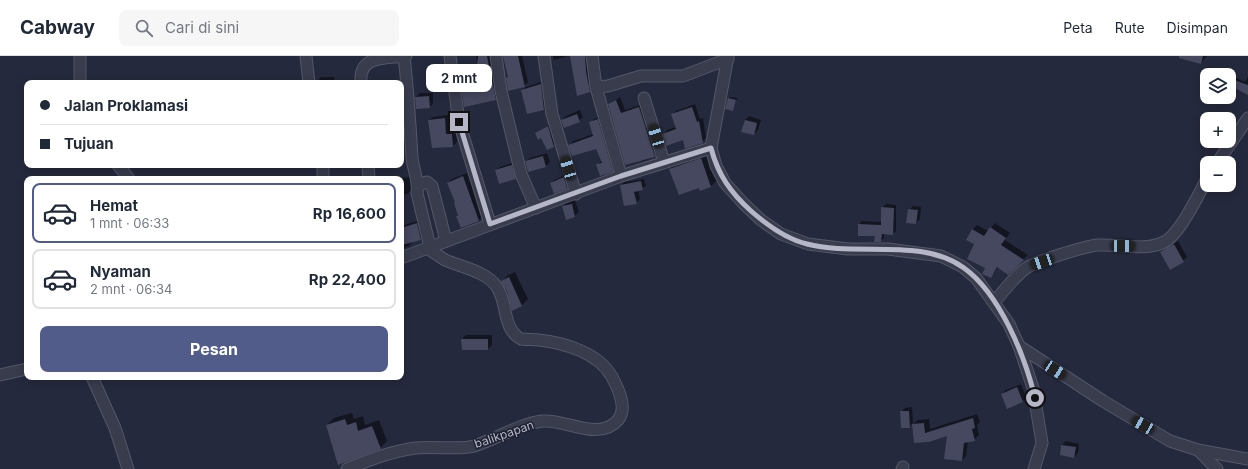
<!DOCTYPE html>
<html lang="id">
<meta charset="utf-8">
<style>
:root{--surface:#fff;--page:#f6f6f7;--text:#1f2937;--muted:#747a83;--line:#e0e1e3;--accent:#525c8b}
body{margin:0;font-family:Inter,sans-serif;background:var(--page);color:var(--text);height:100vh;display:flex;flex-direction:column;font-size:15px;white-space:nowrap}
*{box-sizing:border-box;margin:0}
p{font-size:13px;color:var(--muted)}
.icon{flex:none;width:22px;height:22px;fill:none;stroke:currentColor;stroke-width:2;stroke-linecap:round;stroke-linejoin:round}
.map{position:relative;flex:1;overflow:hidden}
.details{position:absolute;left:24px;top:120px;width:380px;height:204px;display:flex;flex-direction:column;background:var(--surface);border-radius:8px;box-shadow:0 2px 10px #0003}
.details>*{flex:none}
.banner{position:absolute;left:24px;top:24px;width:380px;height:88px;border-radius:8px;box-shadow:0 2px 10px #0003;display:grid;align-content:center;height:88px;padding:0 16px;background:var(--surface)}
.fabs{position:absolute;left:1200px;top:12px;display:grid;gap:8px}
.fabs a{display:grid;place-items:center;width:36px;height:36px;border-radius:8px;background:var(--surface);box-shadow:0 2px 10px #0003;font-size:20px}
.end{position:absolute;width:18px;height:18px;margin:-9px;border:5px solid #b5b7c8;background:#111;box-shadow:0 0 0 2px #111}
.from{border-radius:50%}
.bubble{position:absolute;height:28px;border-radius:8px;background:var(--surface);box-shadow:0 2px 10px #0003;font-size:13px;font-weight:700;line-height:28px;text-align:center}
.car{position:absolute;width:12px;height:24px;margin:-12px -6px;border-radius:5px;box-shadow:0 0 3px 1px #0007;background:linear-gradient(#222 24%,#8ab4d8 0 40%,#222 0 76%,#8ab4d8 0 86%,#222 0)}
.banner b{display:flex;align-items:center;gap:14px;height:38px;font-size:15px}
.banner b+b{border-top:1px solid var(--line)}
.banner i{width:10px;height:10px;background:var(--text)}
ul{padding:7px 0 0;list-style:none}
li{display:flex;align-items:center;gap:12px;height:60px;margin:0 8px 6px;padding:0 8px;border:2px solid var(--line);border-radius:8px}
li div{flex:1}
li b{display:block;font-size:15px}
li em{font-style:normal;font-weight:700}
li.active{border-color:var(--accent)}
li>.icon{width:36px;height:36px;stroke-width:1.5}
.button{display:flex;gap:8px;margin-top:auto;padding:8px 16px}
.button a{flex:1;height:46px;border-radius:8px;background:var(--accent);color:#fff;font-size:16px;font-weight:700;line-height:46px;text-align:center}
header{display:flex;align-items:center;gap:24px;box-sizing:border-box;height:56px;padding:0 20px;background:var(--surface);border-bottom:1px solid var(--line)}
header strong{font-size:19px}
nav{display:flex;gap:22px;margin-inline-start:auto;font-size:14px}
.search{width:280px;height:36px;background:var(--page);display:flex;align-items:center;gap:10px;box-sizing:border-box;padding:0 14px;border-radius:8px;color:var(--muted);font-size:15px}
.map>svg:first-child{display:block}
</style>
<header>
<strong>Cabway</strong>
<div class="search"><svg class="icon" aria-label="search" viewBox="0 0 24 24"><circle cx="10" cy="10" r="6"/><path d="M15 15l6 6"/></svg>Cari di sini</div>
<nav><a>Peta</a><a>Rute</a><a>Disimpan</a></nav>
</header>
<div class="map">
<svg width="1248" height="413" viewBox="0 0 1248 413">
<rect width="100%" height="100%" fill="#25293d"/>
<g fill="#0007">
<polygon points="476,0 491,0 494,24 499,39 495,43 460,16 464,12 477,8"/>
<polygon points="504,0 522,0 528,26 524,30 509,21"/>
<polygon points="553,0 568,0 554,4"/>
<polygon points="573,0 589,0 593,32 590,35"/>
<polygon points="1180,0 1207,0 1201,7"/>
<polygon points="1207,11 1218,14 1245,26 1248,21 1248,37 1231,29 1229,30 1229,19 1203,21"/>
<polygon points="321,21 334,21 335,27 316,27"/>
<polygon points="544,25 548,49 544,53 522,34 526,31"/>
<polygon points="420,37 433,37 433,48 429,51 416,41"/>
<polygon points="620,41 625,54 643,48 658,97 655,101 642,105 609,48"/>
<polygon points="731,41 737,42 733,54 729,42"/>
<polygon points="695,48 700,63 703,62 706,82 702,86 664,78 667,74 676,71 672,59 676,55"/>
<polygon points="580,54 583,61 579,65 562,64 566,60"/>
<polygon points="448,59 450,75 456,74 457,86 453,90 429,64 433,61"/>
<polygon points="602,60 616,111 612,115 597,109 602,104 597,92 570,89 573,85 594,78 590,67 594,63"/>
<polygon points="749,60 761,64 758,74 754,78 745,64"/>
<polygon points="552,67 558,86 547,93 541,81 536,77"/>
<polygon points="547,97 550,106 546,110 529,115 526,105 530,102"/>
<polygon points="707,97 717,124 711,130 701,134 700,131 670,113 676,107"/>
<polygon points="515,106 519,119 515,123 496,114 500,111"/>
<polygon points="467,117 482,161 479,165 458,160 459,159 456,146 448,127 452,123"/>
<polygon points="567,118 570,128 567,132 551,127 554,124"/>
<polygon points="410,121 411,134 408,138 401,139 401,123 393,123"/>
<polygon points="644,123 646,130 638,134 640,143 636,147 621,129 624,126"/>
<polygon points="575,144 579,156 575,160 563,150 567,146"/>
<polygon points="886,148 896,149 896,175 892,178 884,177 884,182 880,185 876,179 859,169 862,165 882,166 882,152"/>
<polygon points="913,150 921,151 920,163 916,167 909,154"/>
<polygon points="421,164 424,179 421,183 413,185 409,190 401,193 401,170"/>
<polygon points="995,167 1010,177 1005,184 1028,199 1008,218 998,211 991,221 976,187 972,174 977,169 988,175"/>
<polygon points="1178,185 1187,201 1183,205 1161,196"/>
<polygon points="515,216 528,243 522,249 513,253 508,235 502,225 508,219"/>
<polygon points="466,279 492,279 492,289 488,293 462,283"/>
<polygon points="1021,328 1026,341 1023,345 1002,338 1006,334"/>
<polygon points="912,351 913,367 909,371 901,356 905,352"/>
<polygon points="352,357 354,363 363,360 365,369 379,364 387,385 380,392 327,369 334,362"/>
<polygon points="977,358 980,366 977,369 979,379 974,384 968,385 966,400 962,404 948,379 929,385 913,368 918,364 929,363 930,373"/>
<polygon points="1066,385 1079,388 1078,397 1074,401 1061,398 1062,389"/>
</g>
<g fill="#45485e">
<polygon points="478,0 487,0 496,44 464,51 459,16 477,9"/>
<polygon points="503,0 518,0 525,31 508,35 506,22 508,21"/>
<polygon points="570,0 585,0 586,15 590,36 577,40"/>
<polygon points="1179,0 1203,0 1201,8 1179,2"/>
<polygon points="1229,22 1248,29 1248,39 1229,29"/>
<polygon points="541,28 544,54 527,58 521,34"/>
<polygon points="429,40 430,52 416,53 415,41"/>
<polygon points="728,42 736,44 733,55 725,53"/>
<polygon points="616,44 621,57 639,51 655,101 625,109 608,48"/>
<polygon points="692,51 697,66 699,65 703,87 685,93 683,84 666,90 662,78 676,73 671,58"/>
<polygon points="577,58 580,66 564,72 561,64"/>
<polygon points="445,62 446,78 452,78 453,91 432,92 428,64"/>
<polygon points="598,63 613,116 600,120 596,108 602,107 596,93 572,100 568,89 593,80 589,66"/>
<polygon points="745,64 757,67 754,79 741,76"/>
<polygon points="548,70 554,91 547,94 541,82 538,84 535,77"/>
<polygon points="543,100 546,111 528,116 525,105"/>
<polygon points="701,102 711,131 700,135 699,132 679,139 669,113"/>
<polygon points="512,109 516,123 499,128 495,114"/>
<polygon points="463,120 479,165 461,172 456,160 458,160 454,147 455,146 447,127"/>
<polygon points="564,121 567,133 554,138 550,127"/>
<polygon points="641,125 643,134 634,136 637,148 624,150 620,129"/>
<polygon points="572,148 575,161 566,164 562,150"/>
<polygon points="881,151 894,152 893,179 882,178 881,186 874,186 875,180 858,180 858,168 881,169"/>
<polygon points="908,153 918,154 916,168 906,167"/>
<polygon points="417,167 421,184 402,189 401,172"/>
<polygon points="990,171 1006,182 1001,189 1024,204 1008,219 997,211 991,222 982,218 985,212 967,203 974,188 966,184 972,173 984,180"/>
<polygon points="1174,188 1184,206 1170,214 1160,196"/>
<polygon points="509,221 522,250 512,255 507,235 501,225"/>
<polygon points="461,283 488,283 488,294 462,294"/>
<polygon points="1017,331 1023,346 1007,353 1001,338"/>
<polygon points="900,355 909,355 910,372 901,372"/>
<polygon points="973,362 975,372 972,373 975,385 964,387 962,405 944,403 947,380 929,386 914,387 912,368 924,367 925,377"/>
<polygon points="345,363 347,369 356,366 358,375 372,370 381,393 338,409 326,369"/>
<polygon points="1061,389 1076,391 1074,402 1060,399"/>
</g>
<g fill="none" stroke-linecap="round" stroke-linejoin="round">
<g stroke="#545768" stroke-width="13">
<g id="minor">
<polyline points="306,0 309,27"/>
<path d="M404 0C408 34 410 67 412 101 413 113 419 125 417 137L430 191"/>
<polyline points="450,0 459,66 490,168"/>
<polyline points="496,0 501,35 521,118 536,152"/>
<polyline points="544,0 552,58 576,138"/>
<polyline points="592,0 596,31 608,30 641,20 683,20 728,3"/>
<polyline points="728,0 711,92 716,110 725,127 743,147 761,164 781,178 808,188 848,193 888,193 941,200 963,211 976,222 1009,268 1019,290 1033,332 1042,387 1034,413"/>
<polyline points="80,27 80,0"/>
<path d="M361 27C359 0 380 3 406 0"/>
<polyline points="596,31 621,120"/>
<polyline points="644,42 664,106"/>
<polyline points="1217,107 1248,62"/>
<polyline points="118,109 129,123"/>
<polyline points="323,109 323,123"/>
<polyline points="368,109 369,123"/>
<polyline points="418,129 427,126 432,130 446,185"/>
<polyline points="401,202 621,120 711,92"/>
<path d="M994 246C1004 235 1013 222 1025 213 1033 206 1086 190 1098 189 1117 188 1144 195 1162 187 1179 181 1198 139 1207 123"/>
<polyline points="1019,290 1103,345 1170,385 1198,394 1248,403"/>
<polyline points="0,319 27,313"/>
<polyline points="92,321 115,372 128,413"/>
<polyline points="1198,394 1217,413"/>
<path d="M347 413C369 404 392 395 416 392 432 390 461 394 474 390 497 383 518 368 543 365 566 363 599 386 618 364 628 352 618 332 612 321 599 297 565 287 539 284 533 283 527 284 521 283 502 273 508 247 497 231 486 215 461 211 445 204 439 200 433 196 427 192"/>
<polyline points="902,413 903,411"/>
</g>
</g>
<use href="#minor" stroke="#393c4d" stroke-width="11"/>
</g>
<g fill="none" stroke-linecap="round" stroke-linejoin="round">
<path stroke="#b5b7c8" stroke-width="5" d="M459 66 490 168 621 120 711 92C718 119 731 137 751 155 767 169 786 183 807 188 856 201 922 181 964 212 1000 238 1025 300 1035 342"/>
</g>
<g text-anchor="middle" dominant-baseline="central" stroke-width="3" stroke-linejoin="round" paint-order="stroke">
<g font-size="12" fill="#b5b7c8" stroke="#1e2132">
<text transform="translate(504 378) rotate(-19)">balikpapan</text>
</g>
</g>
</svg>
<div class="fabs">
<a><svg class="icon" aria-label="layers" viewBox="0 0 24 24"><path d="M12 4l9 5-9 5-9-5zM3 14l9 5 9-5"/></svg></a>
<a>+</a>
<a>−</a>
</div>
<i class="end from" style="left:1035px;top:342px"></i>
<i class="end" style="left:459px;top:66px"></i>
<div class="bubble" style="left:426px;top:8px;width:66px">2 mnt</div>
<i class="car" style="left:656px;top:80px;rotate:343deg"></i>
<i class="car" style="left:568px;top:112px;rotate:343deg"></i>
<i class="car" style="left:1123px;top:190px;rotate:91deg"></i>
<i class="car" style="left:1042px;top:206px;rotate:251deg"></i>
<i class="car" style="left:1055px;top:314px;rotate:123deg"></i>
<i class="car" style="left:1143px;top:369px;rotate:300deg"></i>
<div class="banner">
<b><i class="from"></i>Jalan Proklamasi</b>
<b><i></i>Tujuan</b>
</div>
<section class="details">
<ul>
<li class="active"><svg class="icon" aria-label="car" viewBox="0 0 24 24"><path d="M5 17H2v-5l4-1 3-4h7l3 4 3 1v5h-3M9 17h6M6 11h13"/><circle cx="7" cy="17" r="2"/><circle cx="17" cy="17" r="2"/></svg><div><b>Hemat</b><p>1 mnt · 06:33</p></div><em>Rp 16,600</em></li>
<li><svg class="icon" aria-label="car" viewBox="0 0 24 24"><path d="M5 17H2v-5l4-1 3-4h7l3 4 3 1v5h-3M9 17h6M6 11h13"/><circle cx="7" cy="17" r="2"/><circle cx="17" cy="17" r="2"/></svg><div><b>Nyaman</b><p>2 mnt · 06:34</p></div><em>Rp 22,400</em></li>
</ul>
<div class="button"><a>Pesan</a></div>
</section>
</div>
